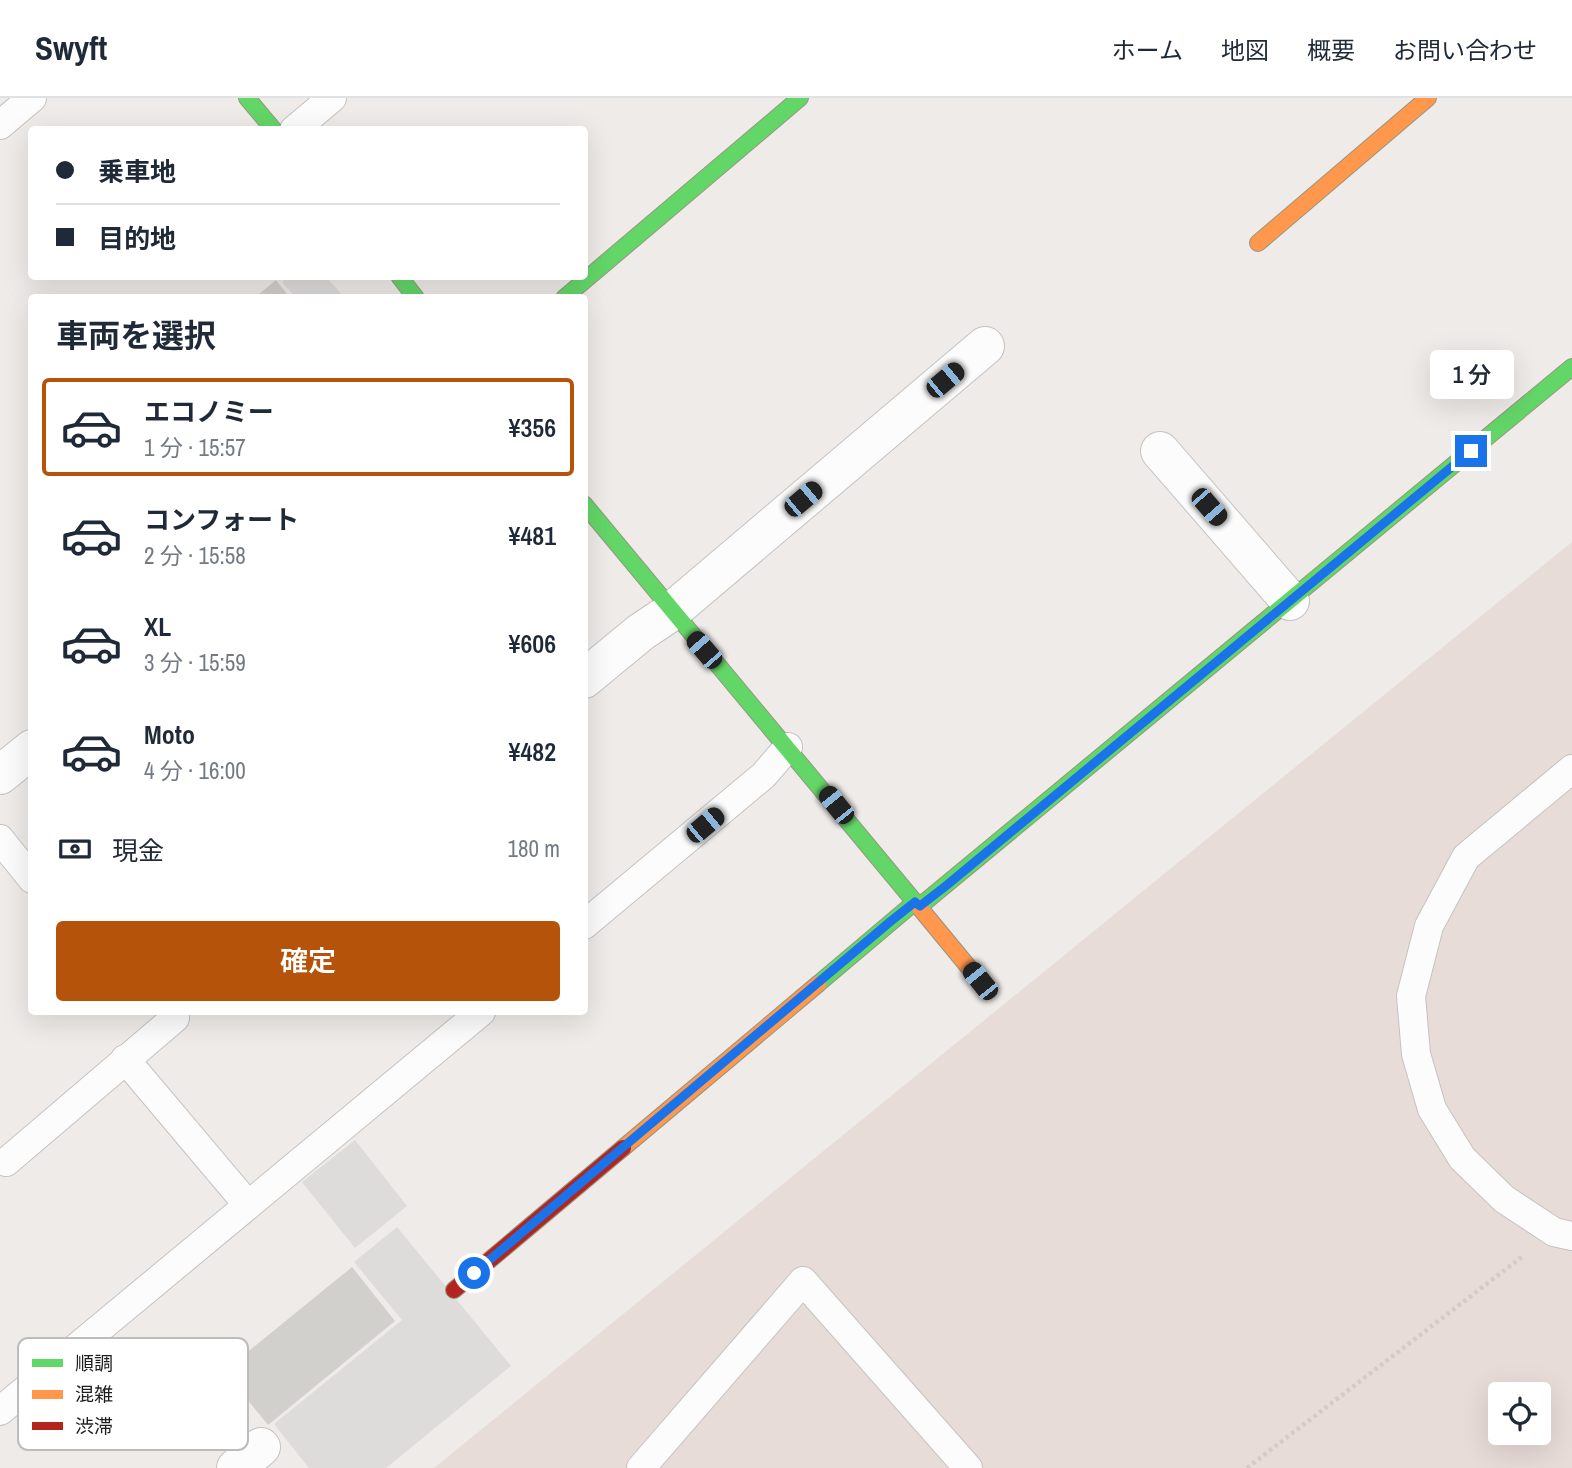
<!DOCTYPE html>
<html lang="ja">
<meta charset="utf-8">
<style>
:root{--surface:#fff;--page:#f6f6f7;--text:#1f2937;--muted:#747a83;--line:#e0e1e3;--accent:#b45309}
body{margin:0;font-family:"Archivo Narrow","Noto Sans JP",sans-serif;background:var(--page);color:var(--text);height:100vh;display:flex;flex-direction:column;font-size:26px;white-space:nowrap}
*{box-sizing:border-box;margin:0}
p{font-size:23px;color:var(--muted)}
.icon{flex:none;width:38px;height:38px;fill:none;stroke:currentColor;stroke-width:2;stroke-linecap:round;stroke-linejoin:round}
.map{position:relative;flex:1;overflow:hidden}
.panel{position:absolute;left:28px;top:196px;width:560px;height:721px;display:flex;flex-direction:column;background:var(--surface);border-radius:7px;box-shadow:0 7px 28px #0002}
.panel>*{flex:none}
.banner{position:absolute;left:28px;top:28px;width:560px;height:154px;border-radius:7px;box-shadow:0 7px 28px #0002;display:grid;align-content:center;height:154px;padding:0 28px;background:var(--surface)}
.controls{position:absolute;left:1488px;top:1284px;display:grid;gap:14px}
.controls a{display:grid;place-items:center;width:63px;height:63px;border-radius:7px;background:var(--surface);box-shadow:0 7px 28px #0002;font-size:35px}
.end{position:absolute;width:32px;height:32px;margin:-16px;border:9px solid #1a73e8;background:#fff;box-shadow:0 0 0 4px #fff}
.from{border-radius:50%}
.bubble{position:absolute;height:49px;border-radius:7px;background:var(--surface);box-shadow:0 7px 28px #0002;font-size:23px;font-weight:600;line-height:49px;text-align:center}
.car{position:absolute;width:21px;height:42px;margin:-21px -10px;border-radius:9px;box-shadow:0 0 5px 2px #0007;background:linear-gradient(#222 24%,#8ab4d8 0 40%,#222 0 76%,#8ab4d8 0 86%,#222 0)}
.banner b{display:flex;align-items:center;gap:24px;height:66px;font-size:26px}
.banner b+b{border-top:2px solid var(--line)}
.banner i{width:18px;height:18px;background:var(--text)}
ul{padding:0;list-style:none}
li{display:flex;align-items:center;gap:21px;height:98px;margin:0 14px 10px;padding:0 14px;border:4px solid transparent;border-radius:7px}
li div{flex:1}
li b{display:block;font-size:26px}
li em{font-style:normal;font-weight:600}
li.current{border-color:var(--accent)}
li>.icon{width:63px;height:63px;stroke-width:1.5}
h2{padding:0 28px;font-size:32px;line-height:84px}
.pay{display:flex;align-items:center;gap:18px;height:77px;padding:0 28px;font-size:26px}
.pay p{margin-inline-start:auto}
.primary-button{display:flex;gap:14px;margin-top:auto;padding:14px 28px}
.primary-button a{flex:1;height:80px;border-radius:7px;background:var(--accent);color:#fff;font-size:28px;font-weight:600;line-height:80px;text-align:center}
header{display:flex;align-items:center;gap:42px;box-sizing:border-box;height:98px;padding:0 35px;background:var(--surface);border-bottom:2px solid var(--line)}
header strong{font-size:33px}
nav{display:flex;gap:38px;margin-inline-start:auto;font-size:24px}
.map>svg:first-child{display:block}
</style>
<header>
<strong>Swyft</strong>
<nav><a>ホーム</a><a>地図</a><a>概要</a><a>お問い合わせ</a></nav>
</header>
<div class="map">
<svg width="1572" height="1370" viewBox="0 0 1572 1370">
<rect width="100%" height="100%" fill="#eeebe8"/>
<path fill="#e8dcd8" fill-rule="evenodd" d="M1572 444V1370H434ZM1500 1297H1538V1335H1500Z"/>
<g fill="#dedcdb">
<polygon points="289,179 326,179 344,199 295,199 282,184"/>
<polygon points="355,1042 407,1108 355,1150 302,1084"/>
<polygon points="397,1129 511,1268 386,1370 309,1370 274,1326 402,1222 354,1164"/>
</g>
<g fill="#d2d0cd">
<polygon points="276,182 290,200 254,200"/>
<polygon points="352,1169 395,1223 268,1327 224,1273"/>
</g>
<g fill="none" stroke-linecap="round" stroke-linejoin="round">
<g stroke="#c5c3c2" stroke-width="30">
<g id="lane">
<polyline points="0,27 32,0"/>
<polyline points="294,32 332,0"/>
<polyline points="1572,671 1466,759 1429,828 1411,898 1416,956 1432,1011 1462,1060 1504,1101 1554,1134 1572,1138"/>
<polyline points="0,741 32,781"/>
<polyline points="584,827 764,677 788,649"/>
<polyline points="125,961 248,1107"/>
<polyline points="6,1064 175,920"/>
<polyline points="0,1313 481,914"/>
<polyline points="641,1370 803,1183 968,1370"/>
</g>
</g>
<g stroke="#c5c3c2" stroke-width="40">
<g id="street">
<polyline points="1160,353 1290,503"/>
<polyline points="584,581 641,534 671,514 985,248"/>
<polyline points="0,677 32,651"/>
<polyline points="236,1370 261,1349"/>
</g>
</g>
<g stroke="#979681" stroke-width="18">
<g id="fast">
<polyline points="247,0 274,32"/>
<polyline points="399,178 416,200"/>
<polyline points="564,200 800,0"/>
<polyline points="584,406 919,809"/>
<polyline points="920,808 1572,269"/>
<polyline points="818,886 915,804"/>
</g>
</g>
<g stroke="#979681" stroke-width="18">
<g id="slow">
<polyline points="1258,145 1428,0"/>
<polyline points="919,809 980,883"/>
<polyline points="623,1050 818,886"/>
</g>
</g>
<g stroke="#979681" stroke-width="18">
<polyline id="jam" points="454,1192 623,1050"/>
</g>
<polyline stroke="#d7c9c7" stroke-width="4.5" stroke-dasharray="3.5 3.5" stroke-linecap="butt" points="1247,1370 1523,1158"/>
<use href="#lane" stroke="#fcfcfc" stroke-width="28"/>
<use href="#street" stroke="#fcfcfc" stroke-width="38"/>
<use href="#fast" stroke="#63d668" stroke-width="16"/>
<use href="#slow" stroke="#ff974d" stroke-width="16"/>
<use href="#jam" stroke="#b3261e" stroke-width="16"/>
</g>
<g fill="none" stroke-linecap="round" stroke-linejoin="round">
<polyline stroke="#1a73e8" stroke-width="9" points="474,1175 891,823 915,804 920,808 947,787 1471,353"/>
</g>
<rect x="18" y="1240" width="230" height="112" rx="10" fill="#fff" stroke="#bcbcbc" stroke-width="2"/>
<rect x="32" y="1261" width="31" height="8" fill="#63d668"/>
<rect x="32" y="1292" width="31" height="9" fill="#ff974d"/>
<rect x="32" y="1324" width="31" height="8" fill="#b3261e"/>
<g font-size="19" fill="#1f1f1f">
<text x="75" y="1272">順調</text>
<text x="75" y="1303">混雑</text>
<text x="75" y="1335">渋滞</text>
</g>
</svg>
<div class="controls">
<a><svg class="icon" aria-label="locate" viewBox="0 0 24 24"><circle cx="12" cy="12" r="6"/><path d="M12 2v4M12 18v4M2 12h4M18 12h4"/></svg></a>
</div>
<i class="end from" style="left:474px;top:1175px"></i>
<i class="end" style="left:1471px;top:353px"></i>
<div class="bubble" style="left:1430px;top:252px;width:84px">1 分</div>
<i class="car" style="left:945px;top:282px;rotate:50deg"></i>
<i class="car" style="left:803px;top:401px;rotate:50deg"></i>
<i class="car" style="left:1209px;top:409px;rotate:139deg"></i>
<i class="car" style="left:704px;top:552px;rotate:319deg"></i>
<i class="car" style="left:836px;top:707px;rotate:321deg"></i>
<i class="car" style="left:705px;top:727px;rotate:50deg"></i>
<i class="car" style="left:980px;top:883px;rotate:321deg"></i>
<div class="banner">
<b><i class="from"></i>乗車地</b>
<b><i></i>目的地</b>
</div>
<section class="panel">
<h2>車両を選択</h2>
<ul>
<li class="current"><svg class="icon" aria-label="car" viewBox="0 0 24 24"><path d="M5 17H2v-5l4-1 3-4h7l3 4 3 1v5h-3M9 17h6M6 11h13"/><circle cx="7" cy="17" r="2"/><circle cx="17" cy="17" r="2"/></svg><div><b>エコノミー</b><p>1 分 · 15:57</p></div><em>¥356</em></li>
<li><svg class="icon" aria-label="car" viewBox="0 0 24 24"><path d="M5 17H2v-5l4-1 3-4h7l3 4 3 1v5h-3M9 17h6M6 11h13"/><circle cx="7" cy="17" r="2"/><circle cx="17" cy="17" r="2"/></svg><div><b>コンフォート</b><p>2 分 · 15:58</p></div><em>¥481</em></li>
<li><svg class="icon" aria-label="car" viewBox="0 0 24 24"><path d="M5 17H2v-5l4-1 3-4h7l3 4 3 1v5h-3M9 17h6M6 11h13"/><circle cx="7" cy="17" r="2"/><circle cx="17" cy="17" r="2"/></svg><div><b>XL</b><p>3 分 · 15:59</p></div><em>¥606</em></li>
<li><svg class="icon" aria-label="car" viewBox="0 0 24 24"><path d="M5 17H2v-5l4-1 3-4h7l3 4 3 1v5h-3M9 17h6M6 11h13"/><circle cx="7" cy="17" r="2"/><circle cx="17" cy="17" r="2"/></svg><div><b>Moto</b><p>4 分 · 16:00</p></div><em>¥482</em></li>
</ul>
<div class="pay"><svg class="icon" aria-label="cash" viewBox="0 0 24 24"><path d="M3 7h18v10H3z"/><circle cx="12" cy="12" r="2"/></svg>現金<p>180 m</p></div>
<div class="primary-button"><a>確定</a></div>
</section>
</div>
